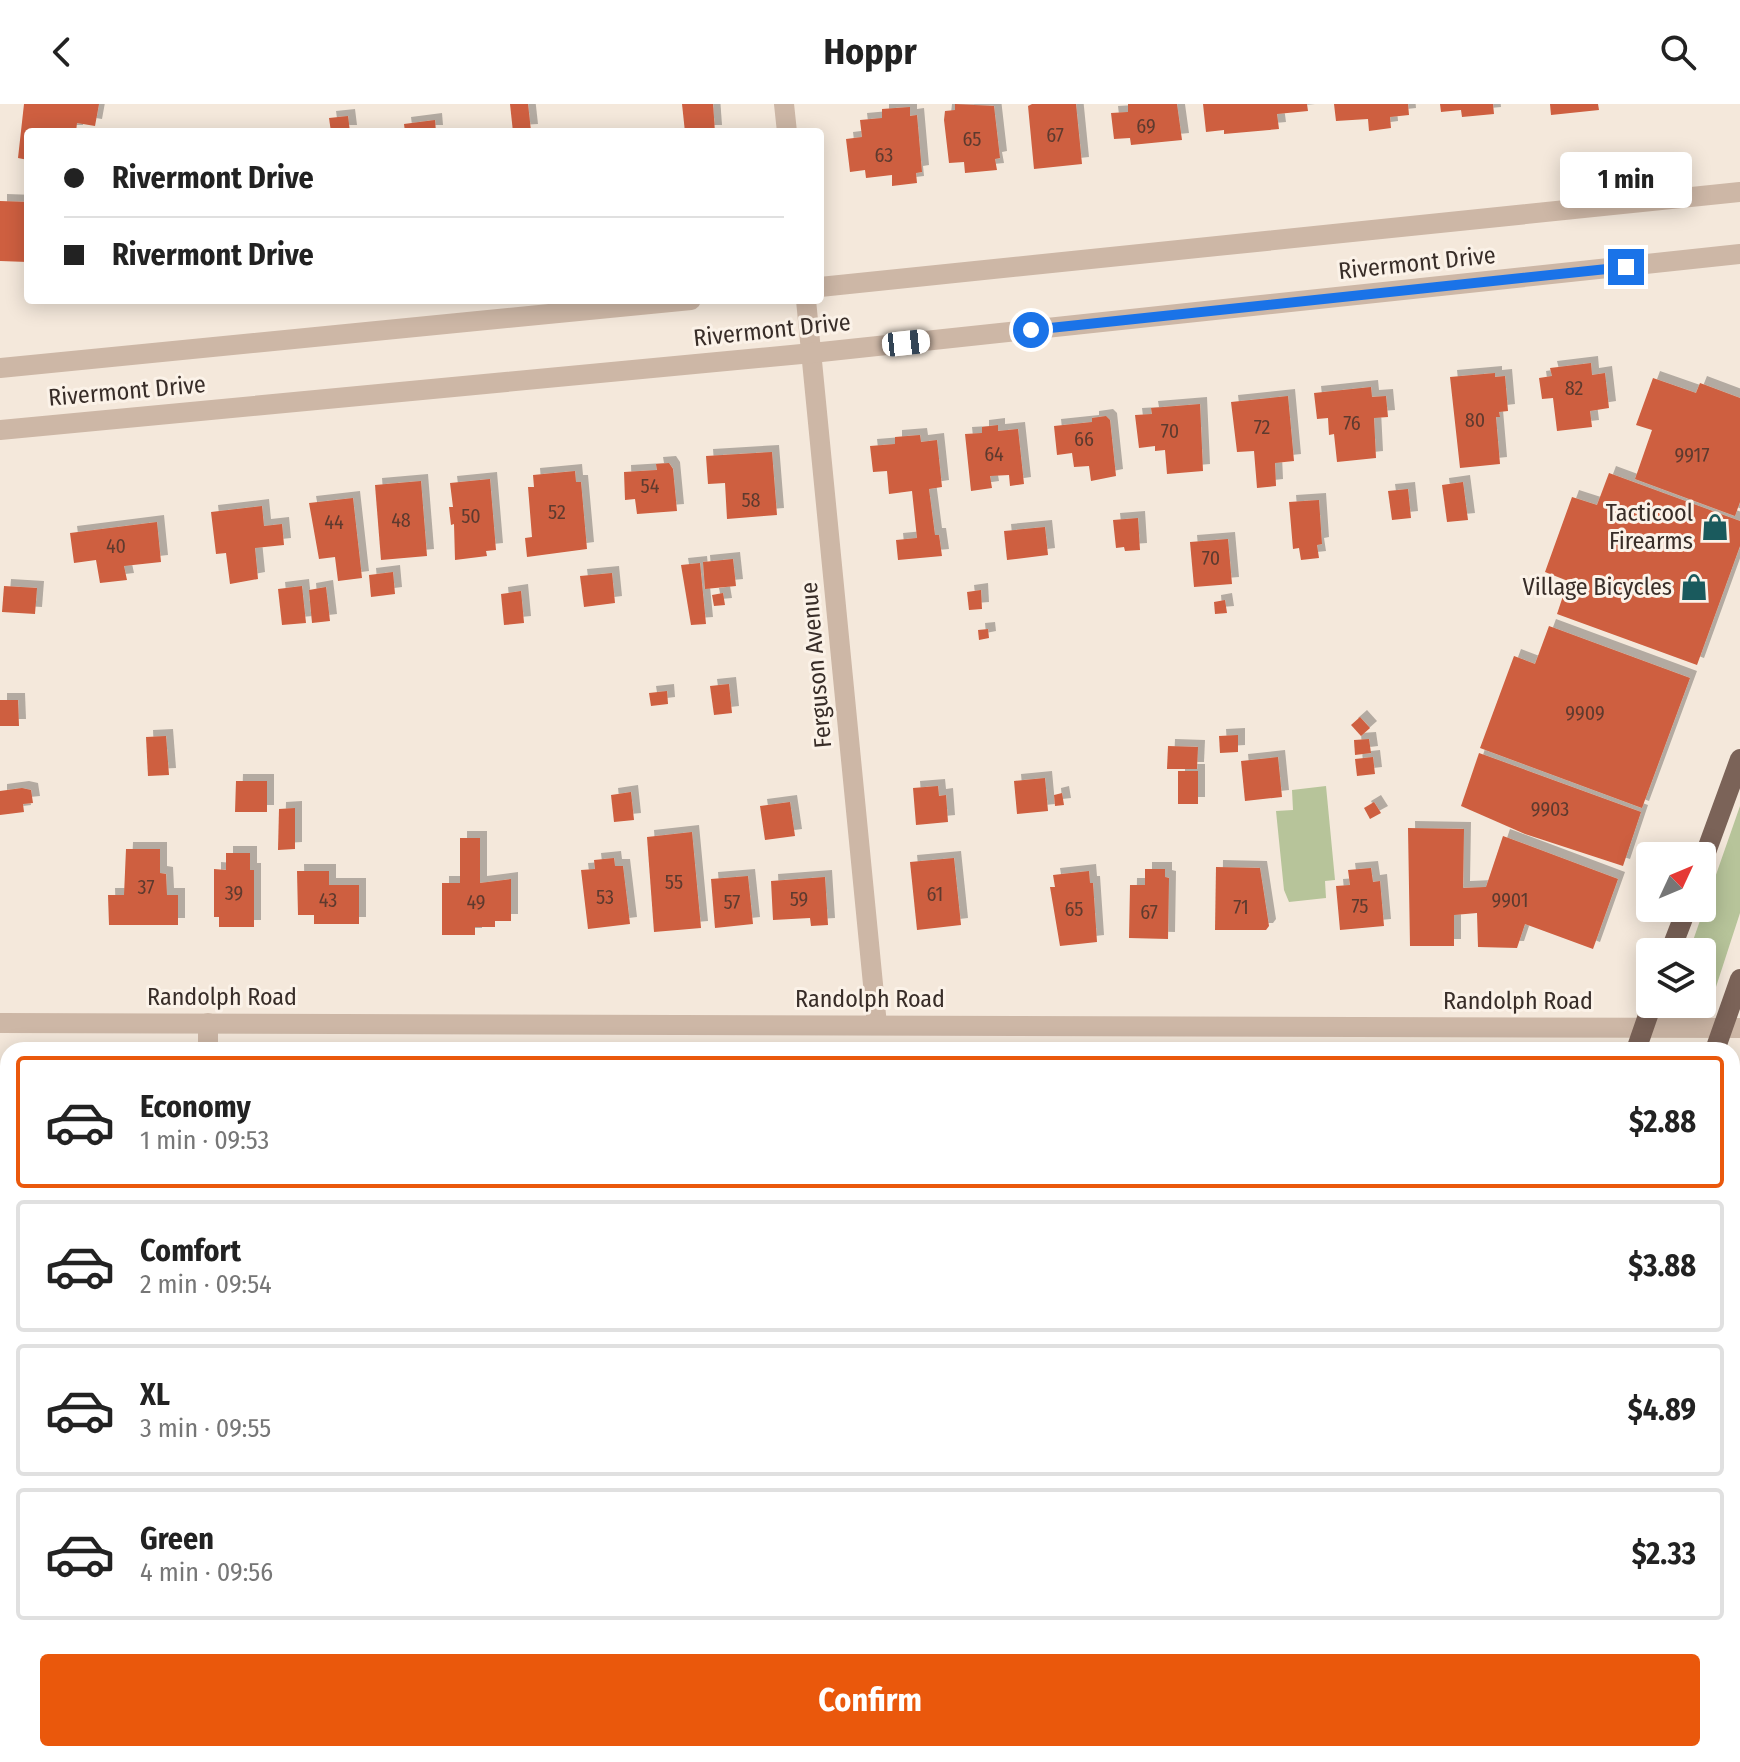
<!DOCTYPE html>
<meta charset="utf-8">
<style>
:root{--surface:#fff;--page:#f6f6f6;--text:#222;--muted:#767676;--line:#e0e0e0;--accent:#ea580c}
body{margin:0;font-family:"Fira Sans Condensed",sans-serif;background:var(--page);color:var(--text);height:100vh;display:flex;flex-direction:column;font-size:30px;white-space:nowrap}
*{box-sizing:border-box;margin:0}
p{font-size:26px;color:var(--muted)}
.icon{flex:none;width:44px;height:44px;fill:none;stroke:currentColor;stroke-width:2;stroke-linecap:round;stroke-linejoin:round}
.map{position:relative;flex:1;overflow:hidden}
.side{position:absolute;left:0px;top:938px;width:1740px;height:720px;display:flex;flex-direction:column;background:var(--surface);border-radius:24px 24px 0 0;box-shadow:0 4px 20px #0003}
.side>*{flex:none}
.hud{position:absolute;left:24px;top:24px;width:800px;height:176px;border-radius:8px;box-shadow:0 4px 20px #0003;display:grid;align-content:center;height:176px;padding:0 40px;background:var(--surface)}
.needle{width:52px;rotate:46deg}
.buttons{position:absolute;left:1636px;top:738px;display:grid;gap:16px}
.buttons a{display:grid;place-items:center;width:80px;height:80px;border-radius:8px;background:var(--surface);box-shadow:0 4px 20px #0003;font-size:40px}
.end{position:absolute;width:36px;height:36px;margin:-18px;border:10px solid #1a73e8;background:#fff;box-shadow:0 0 0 4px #fff}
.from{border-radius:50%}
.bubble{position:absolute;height:56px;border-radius:8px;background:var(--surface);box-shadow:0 4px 20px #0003;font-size:26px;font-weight:700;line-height:56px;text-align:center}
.car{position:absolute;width:24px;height:48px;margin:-24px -12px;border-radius:10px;box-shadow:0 0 6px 2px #0007;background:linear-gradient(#fff 24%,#345 0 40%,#fff 0 76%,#345 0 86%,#fff 0)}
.hud b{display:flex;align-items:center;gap:28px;height:76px;font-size:30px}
.hud b+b{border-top:2px solid var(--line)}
.hud i{width:20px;height:20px;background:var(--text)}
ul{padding:14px 0 0;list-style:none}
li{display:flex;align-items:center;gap:24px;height:132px;margin:0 16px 12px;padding:0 24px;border:4px solid var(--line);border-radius:8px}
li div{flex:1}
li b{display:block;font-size:30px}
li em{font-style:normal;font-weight:700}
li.active{border-color:var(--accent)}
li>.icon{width:72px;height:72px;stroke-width:1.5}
.button{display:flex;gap:16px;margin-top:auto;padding:16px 40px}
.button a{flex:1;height:92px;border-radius:8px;background:var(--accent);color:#fff;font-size:32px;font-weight:700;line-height:92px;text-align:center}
header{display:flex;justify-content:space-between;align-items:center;height:104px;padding:0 40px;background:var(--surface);font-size:36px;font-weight:700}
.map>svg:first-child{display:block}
</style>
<header><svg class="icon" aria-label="back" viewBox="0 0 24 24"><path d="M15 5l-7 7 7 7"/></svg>Hoppr<svg class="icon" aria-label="search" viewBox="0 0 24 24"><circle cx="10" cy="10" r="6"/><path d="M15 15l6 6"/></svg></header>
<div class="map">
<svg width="1740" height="1658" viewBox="0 0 1740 1658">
<defs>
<filter id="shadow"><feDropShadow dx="7" dy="-7" stdDeviation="0" flood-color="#0004"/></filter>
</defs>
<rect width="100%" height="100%" fill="#f4e8db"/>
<g fill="#b7c49a">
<polygon points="1326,682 1335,776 1325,777 1326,794 1289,798 1284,786 1276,707 1293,706 1292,686"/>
<polygon points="1740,702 1740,809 1715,886 1702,896 1702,848 1689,848"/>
</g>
<g fill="#ce5f3f" filter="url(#shadow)">
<polygon points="24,0 99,0 95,22 77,19 76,28 28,28 28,56 18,54"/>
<polygon points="510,0 528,0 531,27 513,28"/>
<polygon points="682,0 713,0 715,28 685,28"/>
<polygon points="955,0 994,2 1000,54 995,55 997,66 965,69 964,58 949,59 944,16 945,7 955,6"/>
<polygon points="1032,0 1076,0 1082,60 1034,65 1028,2"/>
<polygon points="1128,0 1177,0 1182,36 1131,41 1130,34 1114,35 1111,9 1128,8"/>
<polygon points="1203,0 1307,0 1308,7 1277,10 1279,25 1224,30 1224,26 1206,28"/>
<polygon points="1334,0 1408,0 1409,11 1390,13 1391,24 1369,27 1368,15 1336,17"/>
<polygon points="1440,0 1493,0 1494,10 1462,13 1461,6 1441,8"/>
<polygon points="1550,0 1598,0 1599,6 1551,11"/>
<polygon points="910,3 910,12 917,11 922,68 916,69 917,79 892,82 892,71 866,74 865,66 850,68 846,35 862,33 860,16 882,14 882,5"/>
<polygon points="348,12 350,28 331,28 329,14"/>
<polygon points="435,16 436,28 405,28 404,20"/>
<polygon points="0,97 28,98 28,158 0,157"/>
<polygon points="1591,259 1592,271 1605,269 1609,304 1590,307 1592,323 1557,327 1553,294 1542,295 1539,274 1552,272 1550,264"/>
<polygon points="1495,269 1495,273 1505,272 1508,307 1499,308 1500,313 1496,313 1500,360 1460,364 1450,273"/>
<polygon points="1653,274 1696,289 1700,279 1740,294 1740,398 1735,412 1635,375 1652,326 1636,321"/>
<polygon points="1371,283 1372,293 1386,292 1388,313 1374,314 1376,354 1337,358 1334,330 1329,331 1328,314 1317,315 1314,289"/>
<polygon points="1288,292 1294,357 1275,359 1276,382 1257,384 1254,347 1237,348 1231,298"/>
<polygon points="1200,300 1203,367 1167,370 1165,346 1155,347 1155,342 1139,344 1135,311 1152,310 1151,304"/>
<polygon points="1106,312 1110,316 1116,372 1091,377 1089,362 1074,363 1072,349 1057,351 1054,322 1092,318 1092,314"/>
<polygon points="998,321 998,327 1018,325 1024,380 1010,382 1009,371 990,372 992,384 971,387 965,330 982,329 982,323"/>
<polygon points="920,331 921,338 937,336 942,383 929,385 935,431 939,431 942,452 898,456 896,436 917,434 912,387 889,390 887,367 873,368 870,342 895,340 895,333"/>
<polygon points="772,348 777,411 727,415 725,379 708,380 706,352"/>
<polygon points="669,359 673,365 677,407 637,410 635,395 625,396 624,368 657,366 656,360"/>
<polygon points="575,367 576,378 581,378 587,445 527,453 525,434 532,433 528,383 534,383 533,371"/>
<polygon points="1609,369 1740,417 1740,442 1697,561 1557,510 1568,477 1545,468 1572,393 1597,401"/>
<polygon points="490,375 496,446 486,447 487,452 455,456 454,420 451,421 449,403 453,403 450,379"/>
<polygon points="421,377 427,452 381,456 375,381"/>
<polygon points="1463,378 1468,416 1447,418 1442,381"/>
<polygon points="1408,385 1411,414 1392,416 1388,387"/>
<polygon points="353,394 362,474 338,477 335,453 319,455 309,399"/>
<polygon points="1319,396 1322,440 1317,441 1319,454 1301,456 1299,444 1293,445 1289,398"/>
<polygon points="262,402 264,422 282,420 284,441 255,444 258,475 230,480 226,449 216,450 211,408"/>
<polygon points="1138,414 1140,446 1125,447 1124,443 1116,444 1113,416"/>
<polygon points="157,418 161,458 124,462 127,476 100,479 96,456 74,459 70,429"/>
<polygon points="1045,423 1048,451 1007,456 1004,427"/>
<polygon points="1228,435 1232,480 1194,483 1190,438"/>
<polygon points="733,455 736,482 705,485 703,458"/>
<polygon points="700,459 706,520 691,521 681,461"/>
<polygon points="393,468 395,490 371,493 369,471"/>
<polygon points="612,469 615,499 584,503 580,472"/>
<polygon points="4,482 37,484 35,510 2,508"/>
<polygon points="302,482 306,519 282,521 278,485"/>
<polygon points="326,483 330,517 312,519 309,486"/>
<polygon points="981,486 982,505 969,506 967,488"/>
<polygon points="521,487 524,519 504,521 501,490"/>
<polygon points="723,489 725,501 714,502 712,491"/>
<polygon points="1225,496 1227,509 1215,510 1214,498"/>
<polygon points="1549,522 1690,574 1642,704 1480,644 1514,552 1535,560"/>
<polygon points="988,525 989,534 979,536 978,526"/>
<polygon points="729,580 732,609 714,611 710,582"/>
<polygon points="667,587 668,600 651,602 649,589"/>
<polygon points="0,596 18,596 19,622 0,622"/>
<polygon points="1360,613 1370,624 1361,632 1351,621"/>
<polygon points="1238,631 1238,648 1220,649 1219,632"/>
<polygon points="166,632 169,671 148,672 146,633"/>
<polygon points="1369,635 1371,649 1355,651 1354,636"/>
<polygon points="1168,642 1198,643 1197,665 1167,665"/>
<polygon points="1479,649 1641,708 1623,762 1525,730 1461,702"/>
<polygon points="1278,653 1282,693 1245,697 1241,657"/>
<polygon points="1373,653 1375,670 1357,672 1355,655"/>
<rect x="1178" y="667" width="20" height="33"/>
<polygon points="1045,674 1048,707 1017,710 1014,677"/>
<polygon points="236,677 267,677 267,708 235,708"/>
<polygon points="938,682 939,692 946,691 948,718 916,721 913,684"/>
<polygon points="22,684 31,686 33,699 23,700 24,708 0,711 0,687"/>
<polygon points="631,688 634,716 614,718 611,691"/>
<polygon points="1062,689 1064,701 1055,702 1054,691"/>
<polygon points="790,698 795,732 765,736 760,702"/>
<polygon points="1374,698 1381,709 1370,715 1364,704"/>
<polygon points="295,704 295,745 278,746 279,705"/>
<polygon points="1408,724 1464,725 1463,784 1486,783 1503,732 1618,775 1593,845 1525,820 1517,844 1478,843 1477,809 1454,811 1454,842 1410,842"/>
<polygon points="692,728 701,824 654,828 647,733"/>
<polygon points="460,734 480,734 480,779 511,775 511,817 495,817 495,823 475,823 475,831 442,831 442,779 460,779"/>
<polygon points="126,745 160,745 160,769 166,770 167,791 178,791 178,821 109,821 108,791 124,791"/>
<polygon points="226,749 250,749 250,766 254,766 254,823 219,823 219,813 214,813 214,765 226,766"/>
<polygon points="614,754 615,762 623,762 630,820 588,825 581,766 595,765 594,756"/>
<polygon points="954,754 961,821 917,826 910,758"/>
<polygon points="1216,763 1260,764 1269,822 1266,826 1215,826"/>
<polygon points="1371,764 1373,778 1380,777 1384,822 1340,826 1336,782 1350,781 1348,766"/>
<polygon points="1145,765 1165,765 1165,773 1169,774 1168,835 1129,834 1130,781 1145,781"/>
<polygon points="297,767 329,767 329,781 359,781 359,820 314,820 314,811 298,811"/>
<polygon points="1089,767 1090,779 1093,779 1097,838 1060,842 1050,783 1055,783 1053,771"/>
<polygon points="748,772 753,820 715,824 711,775"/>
<polygon points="825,773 828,821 811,822 810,814 773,816 771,777"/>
<rect x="0" y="1016" width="8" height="22"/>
<polygon points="0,1141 8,1142 7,1157 0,1157"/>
<rect x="4" y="1275" width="4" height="42"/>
<polygon points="1735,1344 1740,1344 1740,1658 1731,1658"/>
<rect x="0" y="1471" width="8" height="53"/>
<rect x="0" y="1594" width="8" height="31"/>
<polygon points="0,1646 16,1650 15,1658 0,1658"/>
<rect x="261" y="1650" width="44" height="8"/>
<rect x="737" y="1650" width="41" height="8"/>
<rect x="847" y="1650" width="21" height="8"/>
<rect x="938" y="1650" width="26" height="8"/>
<polygon points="1191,1650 1222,1654 1223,1650 1305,1650 1302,1658 1188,1658"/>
</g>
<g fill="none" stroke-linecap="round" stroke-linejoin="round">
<g stroke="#cdb7a6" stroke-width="20">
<polyline points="784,0 787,28"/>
<polyline points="820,183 1740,88"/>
<polyline points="806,196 877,921"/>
<polyline points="0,264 691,196"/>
<polyline points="0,326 812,249 1740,150"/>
<polyline points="0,919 1740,924"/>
<polyline points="208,946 208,919"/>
<polyline points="0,1401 8,1402"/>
<polyline points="206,1658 207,1650"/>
</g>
<g stroke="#7b6358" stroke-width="20">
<polyline points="1702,759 1740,655"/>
<polyline points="1670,848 1687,804"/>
<polyline points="1636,946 1652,900"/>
<polyline points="1715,946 1740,875"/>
<polyline points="1383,1658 1385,1650"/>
<polyline points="1461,1658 1464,1650"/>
</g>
</g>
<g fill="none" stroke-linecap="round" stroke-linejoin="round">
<polyline stroke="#1a73e8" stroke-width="10" points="1031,226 1626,163"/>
</g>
<defs>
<g id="shop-bare" transform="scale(2.16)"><path d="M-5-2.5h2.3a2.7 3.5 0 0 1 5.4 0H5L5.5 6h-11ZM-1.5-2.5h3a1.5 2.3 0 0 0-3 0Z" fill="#1a5a5d" stroke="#fbf2e8" stroke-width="2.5" paint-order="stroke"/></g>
</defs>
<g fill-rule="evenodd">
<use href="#shop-bare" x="1715" y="423"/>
<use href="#shop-bare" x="1694" y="483"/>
</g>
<g text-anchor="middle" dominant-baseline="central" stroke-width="6" stroke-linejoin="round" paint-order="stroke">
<g font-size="20" fill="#5e3a2e">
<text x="1146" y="22">69</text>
<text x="1055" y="31">67</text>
<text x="972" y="35">65</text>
<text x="884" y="51">63</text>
<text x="1574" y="284">82</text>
<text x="1475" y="316">80</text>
<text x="1352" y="319">76</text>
<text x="1262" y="323">72</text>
<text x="1170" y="327">70</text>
<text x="1084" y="335">66</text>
<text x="994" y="350">64</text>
<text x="1692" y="351">9917</text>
<text x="650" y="382">54</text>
<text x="751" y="396">58</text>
<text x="557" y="408">52</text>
<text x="471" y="412">50</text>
<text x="401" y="416">48</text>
<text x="334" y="418">44</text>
<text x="116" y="442">40</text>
<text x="1211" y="454">70</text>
<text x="1585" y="609">9909</text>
<text x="1550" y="705">9903</text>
<text x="674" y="778">55</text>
<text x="146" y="783">37</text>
<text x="234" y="789">39</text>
<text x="935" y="790">61</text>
<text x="605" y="793">53</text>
<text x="799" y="795">59</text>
<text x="328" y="796">43</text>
<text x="1510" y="796">9901</text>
<text x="476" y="798">49</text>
<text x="732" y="798">57</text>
<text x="1360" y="802">75</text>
<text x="1241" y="803">71</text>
<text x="1074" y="805">65</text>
<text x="1149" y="808">67</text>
</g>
<g font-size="24" fill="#382d28" stroke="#fbf2e8">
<text transform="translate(1417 159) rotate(-6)">Rivermont Drive</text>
<text transform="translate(772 226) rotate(-6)">Rivermont Drive</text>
<text transform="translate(127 287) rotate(-5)">Rivermont Drive</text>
<text transform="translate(816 561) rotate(-95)">Ferguson Avenue</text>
<text x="222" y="893">Randolph Road</text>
<text x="870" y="895">Randolph Road</text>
<text x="1518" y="897">Randolph Road</text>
</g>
<g font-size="24" fill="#382d28" stroke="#fbf2e8" text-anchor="end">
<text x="1693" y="409">Tacticool<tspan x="1693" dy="28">Firearms</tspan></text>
<text x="1672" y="483">Village Bicycles</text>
</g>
</g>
</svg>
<div class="buttons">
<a><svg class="needle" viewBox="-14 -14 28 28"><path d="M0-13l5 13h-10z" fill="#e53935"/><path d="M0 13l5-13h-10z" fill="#767676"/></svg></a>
<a><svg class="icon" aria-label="layers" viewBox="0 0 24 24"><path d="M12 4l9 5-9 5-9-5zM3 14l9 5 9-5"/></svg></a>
</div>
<i class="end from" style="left:1031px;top:226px"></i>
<i class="end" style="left:1626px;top:163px"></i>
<div class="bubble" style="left:1560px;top:48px;width:132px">1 min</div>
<i class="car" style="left:906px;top:239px;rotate:84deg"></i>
<div class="hud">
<b><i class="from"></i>Rivermont Drive</b>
<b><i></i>Rivermont Drive</b>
</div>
<section class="side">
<ul>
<li class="active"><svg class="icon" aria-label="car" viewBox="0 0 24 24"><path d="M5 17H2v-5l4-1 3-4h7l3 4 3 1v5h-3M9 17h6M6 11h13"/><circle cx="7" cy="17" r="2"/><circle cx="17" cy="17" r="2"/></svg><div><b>Economy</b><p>1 min · 09:53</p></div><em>$2.88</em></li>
<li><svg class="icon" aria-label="car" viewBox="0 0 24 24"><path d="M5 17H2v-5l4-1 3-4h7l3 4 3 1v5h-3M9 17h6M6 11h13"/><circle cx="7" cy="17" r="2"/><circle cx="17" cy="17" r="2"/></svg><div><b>Comfort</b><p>2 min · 09:54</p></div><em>$3.88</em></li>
<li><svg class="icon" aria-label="car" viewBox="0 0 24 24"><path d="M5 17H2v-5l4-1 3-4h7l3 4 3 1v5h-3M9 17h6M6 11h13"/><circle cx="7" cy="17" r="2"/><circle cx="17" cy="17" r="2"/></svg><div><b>XL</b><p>3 min · 09:55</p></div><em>$4.89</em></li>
<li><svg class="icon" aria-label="car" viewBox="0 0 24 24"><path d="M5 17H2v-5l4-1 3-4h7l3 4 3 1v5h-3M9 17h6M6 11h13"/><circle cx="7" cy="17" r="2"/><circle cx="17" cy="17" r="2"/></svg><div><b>Green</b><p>4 min · 09:56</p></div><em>$2.33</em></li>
</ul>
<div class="button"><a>Confirm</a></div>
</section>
</div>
